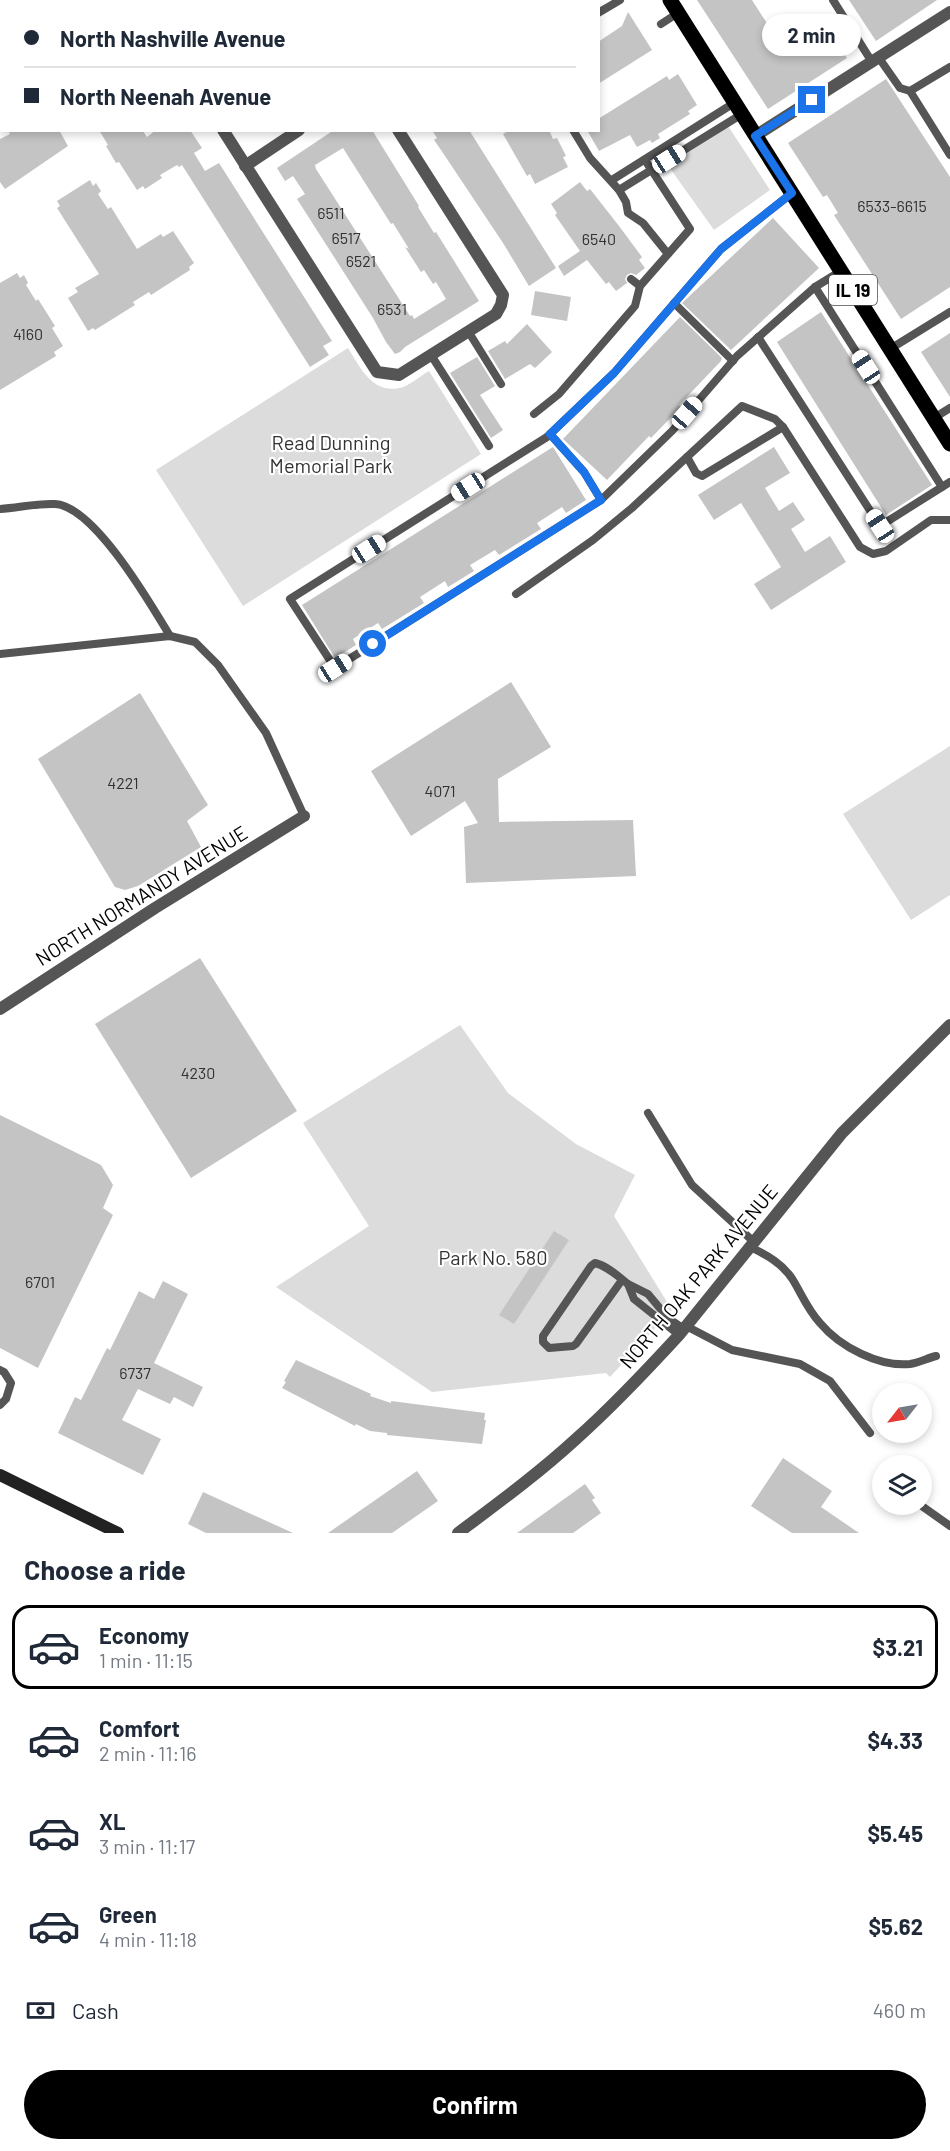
<!DOCTYPE html>
<meta charset="utf-8">
<style>
:root{--surface:#fff;--page:#f6f6f7;--text:#1f2937;--muted:#747a83;--line:#e0e1e3;--accent:#000}
body{margin:0;font-family:Barlow,sans-serif;background:var(--page);color:var(--text);height:100vh;display:flex;flex-direction:column;font-size:22px;white-space:nowrap}
*{box-sizing:border-box;margin:0}
p{font-size:20px;color:var(--muted)}
.icon{flex:none;width:33px;height:33px;fill:none;stroke:currentColor;stroke-width:2;stroke-linecap:round;stroke-linejoin:round}
.map{position:relative;height:1533px;overflow:hidden}
.side{display:flex;flex-direction:column;background:var(--surface);flex:1}
.side>*{flex:none}
.banner{position:absolute;left:0px;top:0px;width:600px;height:132px;box-shadow:0 3px 9px #0003;display:grid;align-content:center;height:132px;padding:0 24px;background:var(--surface)}
.needle{width:39px;rotate:239deg}
.controls{position:absolute;left:872px;top:1383px;display:grid;gap:12px}
.controls a{display:grid;place-items:center;width:60px;height:60px;border-radius:50%;background:var(--surface);box-shadow:0 3px 9px #0003;font-size:30px}
.end{position:absolute;width:27px;height:27px;margin:-14px;border:8px solid #1a73e8;background:#fff;box-shadow:0 0 0 3px #fff}
.from{border-radius:50%}
.bubble{position:absolute;height:42px;border-radius:21px;background:var(--surface);box-shadow:0 3px 9px #0003;font-size:20px;font-weight:700;line-height:42px;text-align:center}
.car{position:absolute;width:18px;height:36px;margin:-18px -9px;border-radius:8px;box-shadow:0 0 4px 2px #0007;background:linear-gradient(#fff 24%,#345 0 40%,#fff 0 76%,#345 0 86%,#fff 0)}
.banner b{display:flex;align-items:center;gap:21px;height:57px;font-size:22px}
.banner b+b{border-top:2px solid var(--line)}
.banner i{width:15px;height:15px;background:var(--text)}
ul{padding:0;list-style:none}
li{display:flex;align-items:center;gap:18px;height:84px;margin:0 12px 9px;padding:0 12px;border:3px solid transparent;border-radius:18px}
li div{flex:1}
li b{display:block;font-size:22px}
li em{font-style:normal;font-weight:700}
li.on{border-color:var(--accent)}
li>.icon{width:54px;height:54px;stroke-width:1.5}
h2{padding:0 24px;font-size:27px;line-height:72px}
.pay{display:flex;align-items:center;gap:15px;height:66px;padding:0 24px;font-size:22px}
.pay p{margin-inline-start:auto}
.button{display:flex;gap:12px;margin-top:auto;padding:12px 24px}
.button a{flex:1;height:69px;border-radius:36px;background:var(--accent);color:#fff;font-size:24px;font-weight:700;line-height:69px;text-align:center}
.map>svg:first-child{display:block}
</style>
<div class="map">
<svg width="950" height="1533" viewBox="0 0 950 1533">
<rect width="100%" height="100%" fill="#fff"/>
<g fill="#dcdcdc">
<polygon points="728,126 770,190 714,230 667,164"/>
<path d="M348 348C360 367 372 394 400 388 409 386 420 376 429 371L481 454 243 606 156 470Z"/>
<polygon points="950,746 950,895 911,920 843,814"/>
<polygon points="460,1025 508,1093 576,1144 635,1175 614,1216 672,1310 610,1377 606,1373 432,1392 276,1287 369,1226 303,1123"/>
</g>
<g fill="#c4c4c4" fill-rule="evenodd">
<polygon points="697,0 752,0 779,42 821,16 847,58 768,109"/>
<polygon points="849,0 937,0 876,41"/>
<polygon points="628,12 652,50 598,84 598,42 622,26"/>
<polygon points="678,74 697,105 688,111 690,114 658,134 660,138 652,143 650,140 637,147 630,135 599,151 587,130 598,130 598,119 667,76 669,80"/>
<polygon points="886,79 950,177 950,287 901,319 834,215 838,213 827,195 823,197 788,143"/>
<polygon points="8,130 59,130 68,146 5,189 0,182 0,139 10,134"/>
<polygon points="99,130 142,130 147,137 156,130 190,130 202,148 194,153 205,171 219,163 332,341 323,346 329,355 310,367 182,165 179,167 177,165 160,175 162,178 145,189 143,186 137,190 119,162 116,163 106,146 108,145"/>
<path d="M334 130H372L419 206 418 207 434 233 436 232 479 301 405 347 400 352 395 354 386 342 373 318 297 199 305 194 293 176 285 181 277 168ZM343 148 391 224 393 223 409 249 405 247 421 272 424 270 433 284 436 282 446 299 414 319 412 315 410 316 316 169 315 165Z"/>
<polygon points="432,130 469,130 556,268 529,286 503,243 441,150 434,140 437,138"/>
<polygon points="510,130 549,130 553,139 557,138 566,156 563,157 568,167 535,184 530,174 527,176 503,134"/>
<polygon points="90,180 93,186 96,183 101,191 98,194 108,209 111,207 137,249 161,234 163,237 173,231 194,263 189,267 190,270 151,295 149,292 133,302 135,305 95,330 93,328 88,331 68,298 78,292 75,288 99,274 57,208 60,206 57,201"/>
<polygon points="580,182 587,191 590,189 619,226 642,257 639,260 645,268 636,275 631,273 627,275 625,279 627,283 616,291 609,282 606,284 587,260 564,276 558,266 580,251 555,215 557,213 551,204"/>
<polygon points="773,218 819,268 731,350 682,303"/>
<polygon points="17,273 20,278 24,275 28,283 26,285 36,301 38,299 55,326 52,328 63,346 54,352 56,356 0,390 0,283"/>
<polygon points="535,291 571,297 567,321 531,315"/>
<polygon points="821,312 932,485 886,515 777,342"/>
<polygon points="680,317 722,358 721,361 679,405 681,407 651,438 649,436 607,480 563,439"/>
<polygon points="527,324 552,352 535,368 530,364 505,379 488,351 505,341 507,344"/>
<polygon points="950,333 950,397 921,352"/>
<polygon points="477,357 495,386 480,395 503,430 491,438 450,373"/>
<polygon points="553,447 586,500 566,513 562,507 537,523 541,529 499,555 495,550 470,565 474,571 448,587 445,581 420,597 424,603 382,629 378,623 353,639 356,645 335,658 302,605"/>
<polygon points="774,447 790,473 765,488 779,511 793,502 805,520 791,529 805,552 830,536 846,562 771,610 754,584 781,567 741,503 714,520 698,495"/>
<polygon points="511,682 551,747 498,779 499,822 633,820 636,876 466,883 464,827 478,823 465,801 411,836 371,771"/>
<polygon points="140,693 208,805 187,821 201,847 138,886 125,890 115,887 38,759"/>
<polygon points="200,958 297,1111 191,1178 95,1024"/>
<polygon points="0,1115 101,1165 113,1185 103,1208 113,1215 38,1368 0,1348"/>
<polygon points="554,1231 569,1240 514,1324 499,1315"/>
<polygon points="163,1281 188,1294 154,1363 203,1387 193,1407 174,1397 170,1404 138,1389 122,1420 161,1439 143,1475 58,1433 75,1397 81,1400 107,1348 110,1350 139,1291 154,1299"/>
<polygon points="296,1360 371,1394 370,1396 391,1403 391,1401 485,1413 484,1420 486,1420 482,1444 387,1435 387,1433 370,1431 356,1424 355,1426 282,1388 286,1382 284,1381"/>
<polygon points="783,1458 832,1491 821,1507 859,1533 792,1533 751,1506"/>
<polygon points="417,1471 438,1501 392,1533 328,1533"/>
<polygon points="585,1484 595,1498 592,1500 601,1513 573,1533 517,1533"/>
<polygon points="203,1492 293,1533 206,1533 188,1524"/>
</g>
<g fill="none" stroke-linecap="round" stroke-linejoin="round">
<g stroke="#555" stroke-width="8">
<polyline points="295,0 296,2"/>
<polyline points="833,0 872,62"/>
<polyline points="562,2 564,0"/>
<polyline points="598,13 620,0"/>
<polyline points="661,24 678,13"/>
<polyline points="879,58 900,88 910,91"/>
<polyline points="950,67 910,91 950,155"/>
<polyline points="573,130 590,158 619,190 626,202 628,213 643,223 668,254"/>
<polyline points="612,180 734,103"/>
<polyline points="619,190 742,114"/>
<polyline points="792,193 721,249 614,373 547,437 290,599 335,668 601,500 672,431 737,356 815,287 841,271"/>
<polyline points="631,279 640,286"/>
<polyline points="815,287 942,487"/>
<polyline points="674,303 733,361"/>
<polyline points="468,331 501,384"/>
<polyline points="758,337 880,526 950,482"/>
<polyline points="890,349 950,312"/>
<polyline points="431,355 489,446"/>
<polyline points="534,414 559,394 635,306 640,286 690,229 645,160"/>
<polyline points="934,418 950,408"/>
<polyline points="550,434 584,472 601,500"/>
<polyline points="687,457 696,473 702,476 783,427"/>
<path d="M0 509C18 508 37 503 55 504 94 506 150 603 170 636"/>
<polyline points="516,594 593,540 632,508 742,406 775,419 783,427 860,547 873,554 886,551 931,520 950,520"/>
<polyline points="0,654 170,636 195,642 218,665 266,733 304,816"/>
<polyline points="648,1113 692,1185 754,1242"/>
<path d="M750 1247C767 1255 783 1264 793 1280 802 1295 808 1310 820 1323 840 1347 879 1367 910 1364 918 1363 928 1358 936 1356"/>
<path d="M622 1280 576 1344 573 1346 549 1348 543 1342V1336L591 1266 595 1263C607 1266 618 1276 628 1284"/>
<polyline points="686,1326 732,1350 800,1364 830,1381 870,1433"/>
<polyline points="679,1335 634,1299 628,1284 648,1294 668,1318 684,1329"/>
<polyline points="0,1370 4,1372 11,1383 6,1399 0,1405"/>
<polyline points="919,1504 950,1526"/>
</g>
<g stroke="#555" stroke-width="12">
<polyline points="141,0 142,2"/>
<polyline points="223,130 377,372 399,375 496,314 501,305 503,295 398,130"/>
<polyline points="755,136 950,12"/>
<polyline points="245,166 299,130"/>
<polyline points="0,1009 155,908 304,816"/>
</g>
<path stroke="#555" stroke-width="12" d="M458 1533C498 1503 539 1473 576 1439 612 1407 646 1371 679 1335L842 1133 950 1025"/>
<polyline stroke="#222" stroke-width="12" points="0,1475 118,1533"/>
<polyline stroke="#000" stroke-width="15" points="670,0 950,444"/>
</g>
<g fill="none" stroke-linecap="round" stroke-linejoin="round">
<polyline stroke="#1a73e8" stroke-width="8" points="373,644 601,500 584,472 550,434 614,373 721,249 792,193 755,136 812,100"/>
</g>
<g text-anchor="middle" dominant-baseline="central" stroke-width="4.5" stroke-linejoin="round" paint-order="stroke">
<g font-size="16" fill="#313131">
<text x="892" y="205">6533-6615</text>
<text x="331" y="212">6511</text>
<text x="346" y="237">6517</text>
<text x="599" y="238">6540</text>
<text x="361" y="260">6521</text>
<text x="392" y="308">6531</text>
<text x="28" y="333">4160</text>
<text x="123" y="782">4221</text>
<text x="440" y="790">4071</text>
<text x="198" y="1072">4230</text>
<text x="40" y="1281">6701</text>
<text x="135" y="1372">6737</text>
</g>
<rect fill="#fff" stroke="#4c4c4c" stroke-width="1.5" x="829" y="275" width="48" height="30" rx="4.5"/>
<g font-size="18" font-weight="bold" fill="#000">
<text x="853" y="290">IL 19</text>
</g>
<g font-size="20" fill="#333" stroke="#fff">
<text x="331" y="442">Read Dunning<tspan x="331" dy="23">Memorial Park</tspan></text>
<text x="493" y="1257">Park No. 580</text>
</g>
<g font-size="20" fill="#000" stroke="#fff">
<text transform="translate(141 895) rotate(-32)">NORTH NORMANDY AVENUE</text>
<text transform="translate(698 1276) rotate(-50)">NORTH OAK PARK AVENUE</text>
</g>
</g>
</svg>
<div class="controls">
<a><svg class="needle" viewBox="-14 -14 28 28"><path d="M0-13l5 13h-10z" fill="#e53935"/><path d="M0 13l5-13h-10z" fill="#747a83"/></svg></a>
<a><svg class="icon" aria-label="layers" viewBox="0 0 24 24"><path d="M12 4l9 5-9 5-9-5zM3 14l9 5 9-5"/></svg></a>
</div>
<i class="end from" style="left:373px;top:644px"></i>
<i class="end" style="left:812px;top:100px"></i>
<div class="bubble" style="left:762px;top:14px;width:99px">2 min</div>
<i class="car" style="left:669px;top:159px;rotate:58deg"></i>
<i class="car" style="left:866px;top:367px;rotate:327deg"></i>
<i class="car" style="left:687px;top:413px;rotate:41deg"></i>
<i class="car" style="left:468px;top:487px;rotate:238deg"></i>
<i class="car" style="left:880px;top:526px;rotate:327deg"></i>
<i class="car" style="left:369px;top:549px;rotate:58deg"></i>
<i class="car" style="left:335px;top:668px;rotate:58deg"></i>
<div class="banner">
<b><i class="from"></i>North Nashville Avenue</b>
<b><i></i>North Neenah Avenue</b>
</div>
</div>
<section class="side">
<h2>Choose a ride</h2>
<ul>
<li class="on"><svg class="icon" aria-label="car" viewBox="0 0 24 24"><path d="M5 17H2v-5l4-1 3-4h7l3 4 3 1v5h-3M9 17h6M6 11h13"/><circle cx="7" cy="17" r="2"/><circle cx="17" cy="17" r="2"/></svg><div><b>Economy</b><p>1 min · 11:15</p></div><em>$3.21</em></li>
<li><svg class="icon" aria-label="car" viewBox="0 0 24 24"><path d="M5 17H2v-5l4-1 3-4h7l3 4 3 1v5h-3M9 17h6M6 11h13"/><circle cx="7" cy="17" r="2"/><circle cx="17" cy="17" r="2"/></svg><div><b>Comfort</b><p>2 min · 11:16</p></div><em>$4.33</em></li>
<li><svg class="icon" aria-label="car" viewBox="0 0 24 24"><path d="M5 17H2v-5l4-1 3-4h7l3 4 3 1v5h-3M9 17h6M6 11h13"/><circle cx="7" cy="17" r="2"/><circle cx="17" cy="17" r="2"/></svg><div><b>XL</b><p>3 min · 11:17</p></div><em>$5.45</em></li>
<li><svg class="icon" aria-label="car" viewBox="0 0 24 24"><path d="M5 17H2v-5l4-1 3-4h7l3 4 3 1v5h-3M9 17h6M6 11h13"/><circle cx="7" cy="17" r="2"/><circle cx="17" cy="17" r="2"/></svg><div><b>Green</b><p>4 min · 11:18</p></div><em>$5.62</em></li>
</ul>
<div class="pay"><svg class="icon" aria-label="cash" viewBox="0 0 24 24"><path d="M3 7h18v10H3z"/><circle cx="12" cy="12" r="2"/></svg>Cash<p>460 m</p></div>
<div class="button"><a>Confirm</a></div>
</section>
